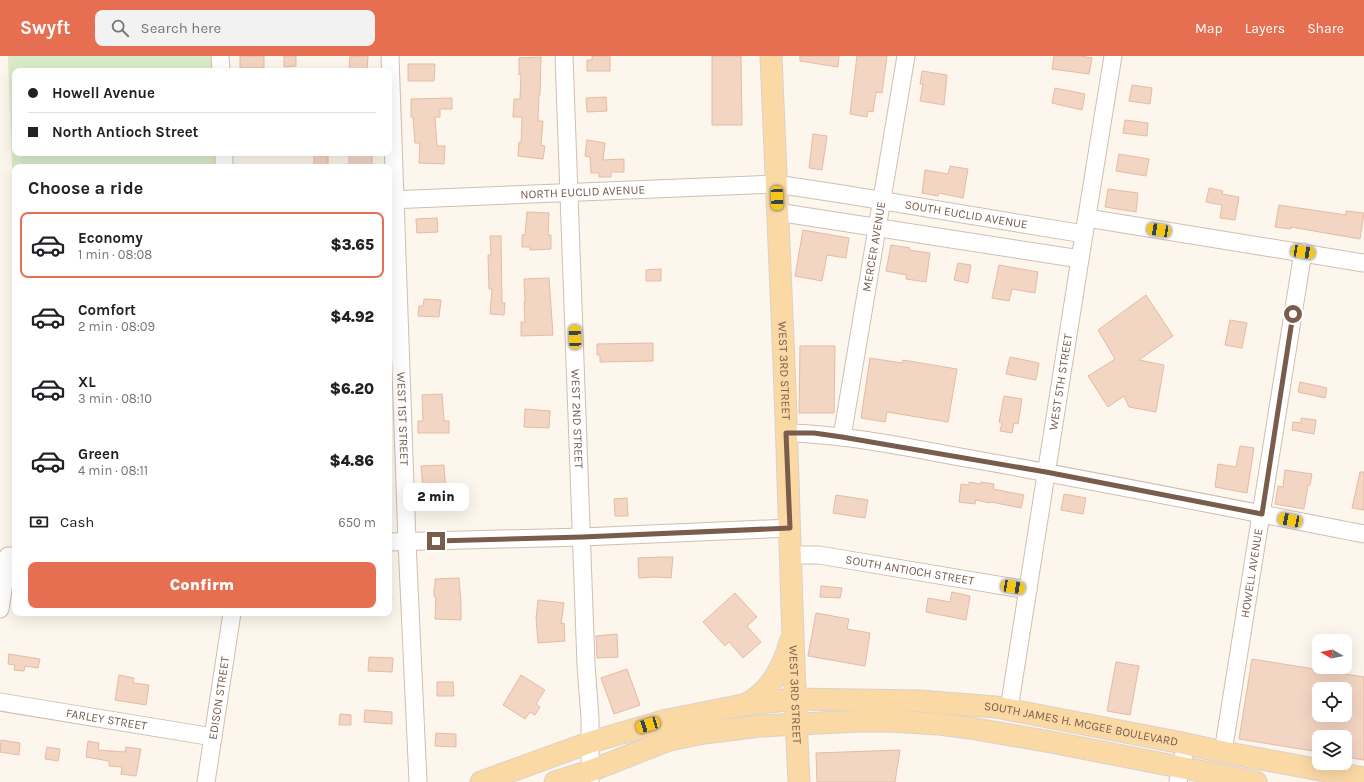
<!DOCTYPE html>
<meta charset="utf-8">
<style>
:root{--surface:#fff;--page:#f2f2f2;--text:#202124;--muted:#757577;--line:#e0e0e0;--accent:#e76f51}
body{margin:0;font-family:Karla,sans-serif;background:var(--page);color:var(--text);height:100vh;display:flex;flex-direction:column;font-size:15px;white-space:nowrap}
*{box-sizing:border-box;margin:0}
p{font-size:13px;color:var(--muted)}
.icon{flex:none;width:22px;height:22px;fill:none;stroke:currentColor;stroke-width:2;stroke-linecap:round;stroke-linejoin:round}
.map{position:relative;flex:1;overflow:hidden}
.sheet{position:absolute;left:12px;top:108px;width:380px;height:452px;display:flex;flex-direction:column;background:var(--surface);border-radius:8px;box-shadow:0 4px 16px #0002}
.sheet>*{flex:none}
.top-card{position:absolute;left:12px;top:12px;width:380px;height:88px;border-radius:8px;box-shadow:0 4px 16px #0002;display:grid;align-content:center;height:88px;padding:0 16px;background:var(--surface)}
.needle{width:26px;rotate:280deg}
.tools{position:absolute;left:1312px;top:578px;display:grid;gap:8px}
.tools a{display:grid;place-items:center;width:40px;height:40px;border-radius:8px;background:var(--surface);box-shadow:0 4px 16px #0002;font-size:20px}
.end{position:absolute;width:18px;height:18px;margin:-9px;border:5px solid #7a5c4d;background:#fff;box-shadow:0 0 0 2px #fff}
.from{border-radius:50%}
.bubble{position:absolute;height:28px;border-radius:8px;background:var(--surface);box-shadow:0 4px 16px #0002;font-size:13px;font-weight:800;line-height:28px;text-align:center}
.car{position:absolute;width:12px;height:24px;margin:-12px -6px;border-radius:5px;box-shadow:0 0 3px 1px #0007;background:linear-gradient(#f5c518 24%,#345 0 40%,#f5c518 0 76%,#345 0 86%,#f5c518 0)}
.top-card b{display:flex;align-items:center;gap:14px;height:38px;font-size:15px}
.top-card b+b{border-top:1px solid var(--line)}
.top-card i{width:10px;height:10px;background:var(--text)}
ul{padding:0;list-style:none}
li{display:flex;align-items:center;gap:12px;height:66px;margin:0 8px 6px;padding:0 8px;border:2px solid transparent;border-radius:8px}
li div{flex:1}
li b{display:block;font-size:15px}
li em{font-style:normal;font-weight:800}
li.current{border-color:var(--accent)}
li>.icon{width:36px;height:36px;stroke-width:1.5}
h2{padding:0 16px;font-size:18px;line-height:48px}
.pay{display:flex;align-items:center;gap:10px;height:44px;padding:0 16px;font-size:15px}
.pay p{margin-inline-start:auto}
.button{display:flex;gap:8px;margin-top:auto;padding:8px 16px}
.button a{flex:1;height:46px;border-radius:8px;background:var(--accent);color:#fff;font-size:16px;font-weight:800;line-height:46px;text-align:center}
header{display:flex;align-items:center;gap:24px;box-sizing:border-box;height:56px;padding:0 20px;background:var(--accent);color:#fff}
header strong{font-size:19px}
nav{display:flex;gap:22px;margin-inline-start:auto;font-size:14px}
.search{width:280px;height:36px;background:var(--page);display:flex;align-items:center;gap:10px;box-sizing:border-box;padding:0 14px;border-radius:8px;color:var(--muted);font-size:15px}
.map>svg:first-child{display:block}
</style>
<header>
<strong>Swyft</strong>
<div class="search"><svg class="icon" aria-label="search" viewBox="0 0 24 24"><circle cx="10" cy="10" r="6"/><path d="M15 15l6 6"/></svg>Search here</div>
<nav><a>Map</a><a>Layers</a><a>Share</a></nav>
</header>
<div class="map">
<svg width="1364" height="726" viewBox="0 0 1364 726">
<rect width="100%" height="100%" fill="#fdf6ec"/>
<polygon fill="#d8ecc9" points="8,0 220,0 221,15 15,15 15,97 224,97 224,111 15,111 15,196"/>
<g fill="#f3d5c3" stroke="#e6bba3" fill-rule="evenodd">
<rect x="240" y="0" width="24" height="12"/>
<polygon points="284,0 296,0 296,10 284,11"/>
<polygon points="350,0 368,0 367,15 349,15"/>
<polygon points="592,0 610,0 610,15 587,15 587,4 592,4"/>
<polygon points="712,0 741,0 742,69 712,69"/>
<polygon points="800,0 839,0 838,11 800,5"/>
<polygon points="857,0 887,0 882,37 876,36 873,56 868,55 867,61 850,58"/>
<polygon points="1054,0 1081,0 1092,2 1089,18 1052,13"/>
<polygon points="541,1 540,39 539,39 538,65 543,65 541,89 545,90 543,103 518,100 519,86 521,87 522,61 513,61 514,43 520,43 521,18 519,19 519,2"/>
<polygon points="408,8 435,8 434,25 408,25"/>
<polygon points="922,15 947,19 944,49 920,45 923,28 920,28"/>
<polygon points="1132,29 1152,32 1150,48 1129,45"/>
<polygon points="1055,32 1085,38 1082,54 1052,47"/>
<polygon points="606,41 607,55 587,56 586,42"/>
<polygon points="452,42 452,53 440,53 440,61 435,61 437,90 445,90 444,108 419,107 420,87 415,87 413,61 411,61 411,43"/>
<polygon points="1125,64 1148,67 1147,80 1123,77"/>
<polygon points="813,78 827,80 822,114 809,112"/>
<polygon points="587,84 605,87 603,104 624,103 624,116 611,116 611,121 599,121 599,117 591,117 590,101 585,100"/>
<rect x="349" y="97" width="23" height="14"/>
<polygon points="1119,98 1149,103 1146,120 1116,115"/>
<polygon points="314,99 328,100 328,111 314,111"/>
<polygon points="950,110 968,113 963,142 939,137 938,140 922,137 925,114 948,118"/>
<polygon points="1209,132 1223,135 1222,138 1239,141 1235,164 1220,162 1222,149 1206,146"/>
<polygon points="1108,133 1138,137 1136,156 1105,151"/>
<polygon points="1279,149 1346,159 1346,155 1364,157 1360,183 1291,171 1291,173 1275,171"/>
<polygon points="527,156 549,157 548,179 551,179 551,193 530,194 530,191 522,191 522,179 525,179"/>
<polygon points="437,162 438,176 417,177 416,163"/>
<polygon points="803,174 849,182 846,202 827,199 822,225 795,220"/>
<polygon points="490,180 501,180 502,247 505,247 504,259 490,258 492,233 489,233 488,199 491,199"/>
<polygon points="891,189 910,192 909,194 930,197 926,226 906,223 907,219 886,215"/>
<polygon points="958,207 971,209 968,227 954,224"/>
<polygon points="999,209 1038,216 1035,237 1012,233 1009,245 992,242"/>
<polygon points="661,213 661,225 646,225 646,214"/>
<polygon points="549,222 553,279 521,280 521,266 525,266 524,246 525,246 524,223"/>
<polygon points="1146,239 1173,280 1139,304 1164,309 1156,356 1129,351 1124,340 1108,351 1088,320 1115,303 1098,274"/>
<polygon points="424,243 441,244 439,261 418,260 419,250 423,250"/>
<polygon points="1230,264 1247,267 1242,292 1225,289"/>
<polygon points="653,287 653,305 600,306 600,299 597,299 597,288"/>
<polygon points="800,290 835,290 834,357 799,357"/>
<polygon points="1010,301 1039,307 1036,324 1006,318"/>
<polygon points="870,302 902,307 903,304 957,313 948,366 887,356 885,366 861,362"/>
<polygon points="1300,326 1327,332 1325,342 1298,336"/>
<polygon points="442,338 444,365 449,365 449,377 418,377 418,365 423,365 422,339"/>
<polygon points="1004,340 1022,343 1018,368 1014,367 1012,377 1000,375 1002,367 999,366"/>
<polygon points="525,353 550,355 549,372 524,371"/>
<polygon points="1301,362 1316,364 1314,378 1292,374 1293,366 1301,367"/>
<polygon points="1240,390 1254,392 1247,437 1215,431 1218,408 1236,411"/>
<polygon points="444,409 446,438 450,438 449,450 422,449 423,432 421,410"/>
<polygon points="1285,414 1312,418 1310,429 1308,429 1304,453 1275,448 1278,430 1283,431"/>
<polygon points="1360,416 1364,416 1364,454 1352,452"/>
<polygon points="969,426 981,428 981,426 994,428 993,433 1024,439 1021,452 991,446 990,447 976,444 975,448 959,446 961,428 969,429"/>
<polygon points="1064,438 1086,442 1083,458 1061,454"/>
<polygon points="836,439 868,444 865,462 833,457"/>
<polygon points="627,442 628,460 615,460 614,443"/>
<polygon points="661,501 673,501 671,522 656,521 639,522 638,502"/>
<polygon points="459,522 461,546 461,564 435,563 436,541 434,541 434,532 435,532 435,523"/>
<polygon points="821,530 842,532 840,542 820,541"/>
<polygon points="952,536 970,540 966,564 926,556 928,542 950,546"/>
<polygon points="735,537 757,561 747,570 761,586 743,602 729,586 725,590 703,566"/>
<polygon points="538,544 564,547 561,568 564,567 565,585 538,587 536,562"/>
<polygon points="816,557 849,563 847,573 870,577 865,610 808,600"/>
<polygon points="617,578 618,601 597,602 596,580"/>
<polygon points="9,598 40,603 38,612 25,610 24,615 14,614 15,609 8,608"/>
<polygon points="369,601 393,602 392,616 368,615"/>
<path d="M1252 603 1364 621V704L1345 701V681H1319V696L1239 683ZM1319 633H1345V659H1319Z"/>
<polygon points="1116,606 1139,610 1130,659 1107,655"/>
<polygon points="627,613 640,649 614,658 601,622"/>
<polygon points="119,619 134,622 133,627 149,629 146,649 115,644"/>
<polygon points="521,619 545,634 536,648 540,651 535,659 530,656 525,663 503,649"/>
<polygon points="437,626 453,626 454,640 437,640"/>
<polygon points="365,654 392,656 392,668 364,666"/>
<polygon points="340,658 351,659 351,669 339,669"/>
<polygon points="436,677 456,678 456,691 435,690"/>
<polygon points="1,684 20,687 19,699 0,696"/>
<polygon points="88,685 99,687 98,694 125,696 126,691 141,693 136,720 121,718 122,711 109,710 109,705 86,701"/>
<polygon points="47,691 60,693 58,705 45,703"/>
<polygon points="900,694 895,726 817,726 816,697"/>
</g>
<g fill="none" stroke-linecap="round" stroke-linejoin="round">
<g stroke="#d1beb0" stroke-width="19">
<g id="minor">
<polyline points="220,0 221,15"/>
<path id="s1" d="M390 0 407 486 418 726"/>
<path id="s2" d="M564 0 586 609 590 662V726"/>
<polyline points="224,97 224,111"/>
<path id="s3" d="M389 144 776 128 842 138 1084 178"/>
<polyline points="777,156 1080,203"/>
<polyline points="1087,162 1364,207"/>
<path d="M786 377C850 378 914 393 977 404 1107 427 1235 453 1364 478"/>
<path id="s4" d="M842 381 906 0"/>
<polyline points="389,486 582,481 790,472"/>
<path id="s5" d="M791 499H819L1028 534"/>
<polyline points="0,553 8,500 15,500"/>
<path id="s6" d="M0 646 213 681"/>
<path id="s7" d="M1009 653 1080 203 1113 0"/>
<path id="s8" d="M1223 696 1303 196"/>
<path id="s9" d="M206 726 232 557"/>
<polyline points="1178,726 1186,688"/>
</g>
</g>
<g stroke="#dad1cd" stroke-width="23">
<g id="major">
<path id="s10" d="M771 0C774 86 779 173 782 259 789 415 791 570 799 726"/>
<path d="M746 648C769 637 784 610 790 586"/>
<path id="s11" d="M481 726 591 686 663 665 743 649 795 643 920 645 996 651 1177 686 1223 696 1364 722"/>
<polyline points="555,726 590,715 669,684 704,677 760,670 858,665 890,665 939,668 970,672 1051,686 1256,726"/>
</g>
</g>
<use href="#minor" stroke="#fff" stroke-width="17"/>
<use href="#major" stroke="#fbd9a5" stroke-width="21"/>
</g>
<g fill="none" stroke-linecap="round" stroke-linejoin="round">
<polyline stroke="#7a5c4d" stroke-width="5" points="436,485 582,481 790,472 786,377 814,377 842,381 1046,416 1262,458 1293,258"/>
</g>
<g text-anchor="middle" dominant-baseline="central" stroke-width="4" stroke-linejoin="round" paint-order="stroke">
<g font-size="12" fill="#7a5c4d" stroke="#fffaf3">
<text stroke="none"><textPath href="#s3" startOffset="194">NORTH EUCLID AVENUE</textPath></text>
<text stroke="none"><textPath href="#s3" startOffset="580">SOUTH EUCLID AVENUE</textPath></text>
<text stroke="none"><textPath href="#s4" startOffset="193">MERCER AVENUE</textPath></text>
<text stroke="none"><textPath href="#s10" startOffset="315">WEST 3RD STREET</textPath></text>
<text stroke="none"><textPath href="#s7" startOffset="331">WEST 5TH STREET</textPath></text>
<text stroke="none"><textPath href="#s1" startOffset="363">WEST 1ST STREET</textPath></text>
<text stroke="none"><textPath href="#s2" startOffset="363">WEST 2ND STREET</textPath></text>
<text stroke="none"><textPath href="#s5" startOffset="120">SOUTH ANTIOCH STREET</textPath></text>
<text stroke="none"><textPath href="#s8" startOffset="181">HOWELL AVENUE</textPath></text>
<text stroke="none"><textPath href="#s10" startOffset="639">WEST 3RD STREET</textPath></text>
<text stroke="none"><textPath href="#s9" startOffset="85">EDISON STREET</textPath></text>
<text stroke="none"><textPath href="#s6" startOffset="108">FARLEY STREET</textPath></text>
<text stroke="none"><textPath href="#s11" startOffset="614">SOUTH JAMES H. MCGEE BOULEVARD</textPath></text>
</g>
</g>
</svg>
<div class="tools">
<a><svg class="needle" viewBox="-14 -14 28 28"><path d="M0-13l5 13h-10z" fill="#e53935"/><path d="M0 13l5-13h-10z" fill="#757577"/></svg></a>
<a><svg class="icon" aria-label="locate" viewBox="0 0 24 24"><circle cx="12" cy="12" r="6"/><path d="M12 2v4M12 18v4M2 12h4M18 12h4"/></svg></a>
<a><svg class="icon" aria-label="layers" viewBox="0 0 24 24"><path d="M12 4l9 5-9 5-9-5zM3 14l9 5 9-5"/></svg></a>
</div>
<i class="end from" style="left:1293px;top:258px"></i>
<i class="end" style="left:436px;top:485px"></i>
<div class="bubble" style="left:403px;top:427px;width:66px">2 min</div>
<i class="car" style="left:777px;top:142px;rotate:178deg"></i>
<i class="car" style="left:1159px;top:174px;rotate:279deg"></i>
<i class="car" style="left:1303px;top:196px;rotate:99deg"></i>
<i class="car" style="left:575px;top:281px;rotate:358deg"></i>
<i class="car" style="left:1290px;top:464px;rotate:281deg"></i>
<i class="car" style="left:1013px;top:531px;rotate:99deg"></i>
<i class="car" style="left:648px;top:669px;rotate:253deg"></i>
<div class="top-card">
<b><i class="from"></i>Howell Avenue</b>
<b><i></i>North Antioch Street</b>
</div>
<section class="sheet">
<h2>Choose a ride</h2>
<ul>
<li class="current"><svg class="icon" aria-label="car" viewBox="0 0 24 24"><path d="M5 17H2v-5l4-1 3-4h7l3 4 3 1v5h-3M9 17h6M6 11h13"/><circle cx="7" cy="17" r="2"/><circle cx="17" cy="17" r="2"/></svg><div><b>Economy</b><p>1 min · 08:08</p></div><em>$3.65</em></li>
<li><svg class="icon" aria-label="car" viewBox="0 0 24 24"><path d="M5 17H2v-5l4-1 3-4h7l3 4 3 1v5h-3M9 17h6M6 11h13"/><circle cx="7" cy="17" r="2"/><circle cx="17" cy="17" r="2"/></svg><div><b>Comfort</b><p>2 min · 08:09</p></div><em>$4.92</em></li>
<li><svg class="icon" aria-label="car" viewBox="0 0 24 24"><path d="M5 17H2v-5l4-1 3-4h7l3 4 3 1v5h-3M9 17h6M6 11h13"/><circle cx="7" cy="17" r="2"/><circle cx="17" cy="17" r="2"/></svg><div><b>XL</b><p>3 min · 08:10</p></div><em>$6.20</em></li>
<li><svg class="icon" aria-label="car" viewBox="0 0 24 24"><path d="M5 17H2v-5l4-1 3-4h7l3 4 3 1v5h-3M9 17h6M6 11h13"/><circle cx="7" cy="17" r="2"/><circle cx="17" cy="17" r="2"/></svg><div><b>Green</b><p>4 min · 08:11</p></div><em>$4.86</em></li>
</ul>
<div class="pay"><svg class="icon" aria-label="cash" viewBox="0 0 24 24"><path d="M3 7h18v10H3z"/><circle cx="12" cy="12" r="2"/></svg>Cash<p>650 m</p></div>
<div class="button"><a>Confirm</a></div>
</section>
</div>
